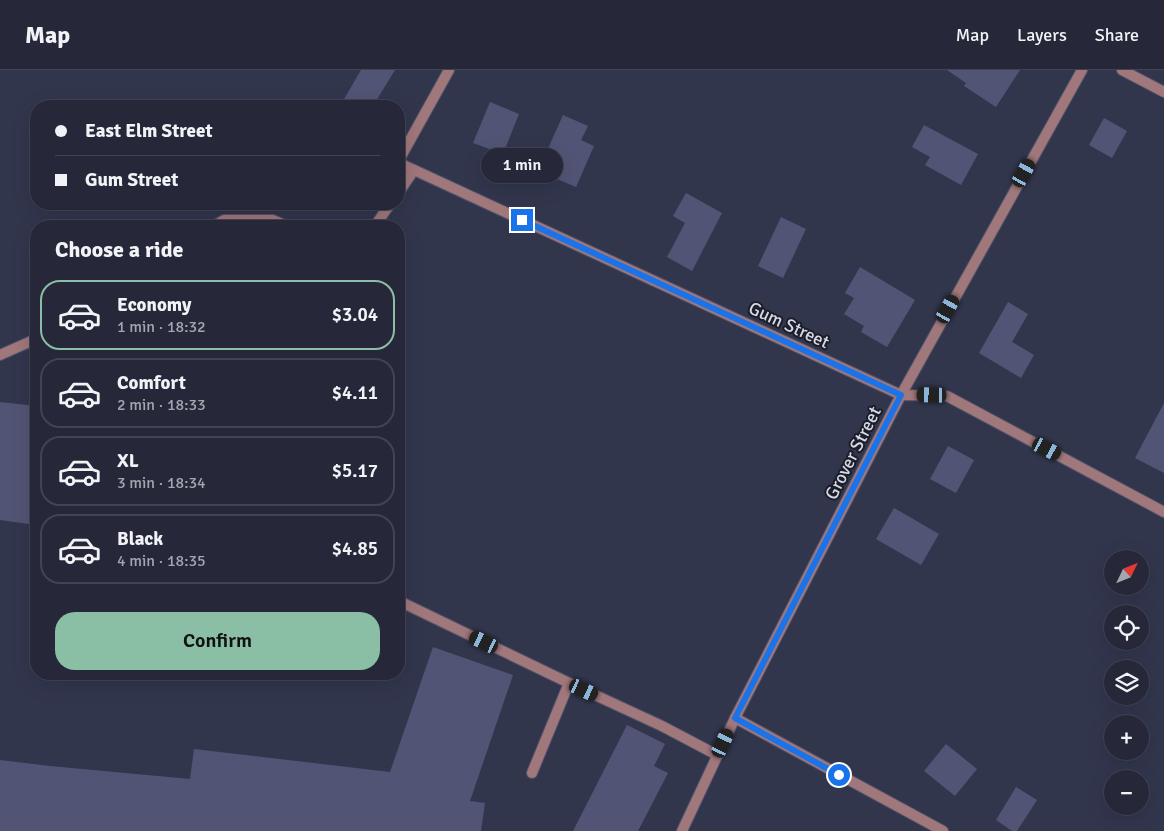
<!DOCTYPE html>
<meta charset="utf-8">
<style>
:root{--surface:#26283a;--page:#2e3042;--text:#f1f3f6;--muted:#a4a6af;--line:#424454;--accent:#8abfa5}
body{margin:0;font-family:Signika,sans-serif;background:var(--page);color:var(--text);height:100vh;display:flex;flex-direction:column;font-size:19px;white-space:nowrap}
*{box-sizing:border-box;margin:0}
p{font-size:16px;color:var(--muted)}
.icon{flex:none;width:28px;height:28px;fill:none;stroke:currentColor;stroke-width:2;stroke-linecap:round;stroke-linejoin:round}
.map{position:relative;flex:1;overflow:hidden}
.drawer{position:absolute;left:30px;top:150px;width:375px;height:460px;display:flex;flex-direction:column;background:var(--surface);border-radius:20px;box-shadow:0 5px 20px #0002,0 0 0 1px var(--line)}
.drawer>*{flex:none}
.banner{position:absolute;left:30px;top:30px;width:375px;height:110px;border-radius:20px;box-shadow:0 5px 20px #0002,0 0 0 1px var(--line);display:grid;align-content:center;height:110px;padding:0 25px;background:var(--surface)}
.needle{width:32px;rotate:47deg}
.controls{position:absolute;left:1104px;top:480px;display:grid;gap:10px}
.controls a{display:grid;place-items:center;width:45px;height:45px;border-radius:50%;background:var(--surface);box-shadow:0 5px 20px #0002,0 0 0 1px var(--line);font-size:25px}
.end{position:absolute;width:22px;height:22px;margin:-11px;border:6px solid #1a73e8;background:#fff;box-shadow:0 0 0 2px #fff}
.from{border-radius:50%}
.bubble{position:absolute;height:35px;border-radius:18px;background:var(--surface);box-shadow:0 5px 20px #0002,0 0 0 1px var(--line);font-size:16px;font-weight:600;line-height:35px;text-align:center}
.car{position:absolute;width:15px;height:30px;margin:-15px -8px;border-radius:6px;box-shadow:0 0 4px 1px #0007;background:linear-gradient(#222 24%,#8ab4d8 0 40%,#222 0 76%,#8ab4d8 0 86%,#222 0)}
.banner b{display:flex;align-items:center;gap:18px;height:48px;font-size:19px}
.banner b+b{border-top:1px solid var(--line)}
.banner i{width:12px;height:12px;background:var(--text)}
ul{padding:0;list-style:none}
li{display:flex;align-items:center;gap:15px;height:70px;margin:0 10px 8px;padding:0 15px;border:2px solid var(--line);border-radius:20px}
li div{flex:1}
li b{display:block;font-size:19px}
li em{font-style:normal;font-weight:600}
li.active{border-color:var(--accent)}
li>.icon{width:45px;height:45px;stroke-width:1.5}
h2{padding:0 25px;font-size:22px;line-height:60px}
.action{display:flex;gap:10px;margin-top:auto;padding:10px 25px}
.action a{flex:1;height:58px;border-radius:20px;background:var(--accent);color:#111;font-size:20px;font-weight:600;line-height:58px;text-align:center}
header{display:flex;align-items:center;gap:30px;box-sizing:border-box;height:70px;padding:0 25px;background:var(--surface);border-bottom:1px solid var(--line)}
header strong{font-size:24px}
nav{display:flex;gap:28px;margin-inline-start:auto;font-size:18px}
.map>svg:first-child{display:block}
</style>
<header>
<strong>Map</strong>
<nav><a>Map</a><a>Layers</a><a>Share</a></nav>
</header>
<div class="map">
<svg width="1164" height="761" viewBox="0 0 1164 761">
<rect width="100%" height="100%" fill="#32364d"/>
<g fill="#525475">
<polygon points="361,0 395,0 373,36 340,36"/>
<polygon points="947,0 1020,0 996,37 964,16 966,13"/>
<polygon points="490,32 519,44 503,84 473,73"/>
<polygon points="563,45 588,56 581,70 594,76 576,117 538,101"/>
<polygon points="1104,48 1127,61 1112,88 1089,75"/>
<polygon points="924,55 978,84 961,115 925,95 930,87 912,77"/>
<polygon points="686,123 722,143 692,201 667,187 685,153 673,146"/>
<polygon points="781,147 806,159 783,208 758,196"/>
<polygon points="860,197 915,230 887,277 861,262 864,256 844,244 854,228 845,223"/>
<polygon points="1008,232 1028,244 1012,272 1034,285 1021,308 979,283"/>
<polygon points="0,332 36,336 36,455 0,450"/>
<polygon points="1164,333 1164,403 1135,388"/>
<polygon points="948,376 974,390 956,423 930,409"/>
<polygon points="894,438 939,464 921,495 876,469"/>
<polygon points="433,577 513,605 470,731 485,733 481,761 0,761 0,690 50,696 190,709 194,679 390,702"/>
<polygon points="627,655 665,674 654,696 668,703 638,761 573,761"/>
<polygon points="946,674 977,699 955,726 924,701"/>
<polygon points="1016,717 1037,730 1017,761 1012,761 996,750"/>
</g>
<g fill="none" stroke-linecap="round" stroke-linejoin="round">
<g stroke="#505369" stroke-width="12">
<g id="lane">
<polyline points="399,122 414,100"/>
<polyline points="214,156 224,150 273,150 287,156"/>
<polyline points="375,156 390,134"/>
<polyline points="0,285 36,269"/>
<polyline points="399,531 569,613"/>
<polyline points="532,703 569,613 662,656 717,685"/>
</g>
</g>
<g stroke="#505369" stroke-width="12">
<g id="street">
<polyline points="1122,0 1164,22"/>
<polyline points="399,90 449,0"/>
<polyline points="399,93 901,325 947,326 1164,442"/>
<polyline points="735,648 943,761"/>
<polyline points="682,761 735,648 901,325 1082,0"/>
</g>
</g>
<use href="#lane" stroke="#a0777b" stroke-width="10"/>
<use href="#street" stroke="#a0777b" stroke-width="10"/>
</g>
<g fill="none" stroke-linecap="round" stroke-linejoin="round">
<polyline stroke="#1a73e8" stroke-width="6" points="522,150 901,325 735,648 839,705"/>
</g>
<g text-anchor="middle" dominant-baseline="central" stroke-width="4" stroke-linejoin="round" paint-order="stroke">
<g font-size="18" fill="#d6d9e8" stroke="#1c1e29">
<text transform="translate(789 255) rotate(25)">Gum Street</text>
<text transform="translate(853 383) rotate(-63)">Grover Street</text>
</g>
</g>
</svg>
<div class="controls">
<a><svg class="needle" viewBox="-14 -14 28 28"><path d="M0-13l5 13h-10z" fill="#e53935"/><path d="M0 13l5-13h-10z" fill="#a4a6af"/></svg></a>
<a><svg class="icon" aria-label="locate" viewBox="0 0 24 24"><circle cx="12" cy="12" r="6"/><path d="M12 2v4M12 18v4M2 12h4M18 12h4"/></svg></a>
<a><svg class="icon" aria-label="layers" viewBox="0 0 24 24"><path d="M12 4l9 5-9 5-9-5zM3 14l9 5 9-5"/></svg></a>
<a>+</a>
<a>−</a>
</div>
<i class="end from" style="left:839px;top:705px"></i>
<i class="end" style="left:522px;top:150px"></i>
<div class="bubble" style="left:481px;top:78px;width:82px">1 min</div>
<i class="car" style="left:1024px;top:103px;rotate:29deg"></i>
<i class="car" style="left:948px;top:239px;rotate:29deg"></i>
<i class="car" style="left:932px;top:325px;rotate:271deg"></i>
<i class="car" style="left:1047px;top:379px;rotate:118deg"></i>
<i class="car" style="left:484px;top:572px;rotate:296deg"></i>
<i class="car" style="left:584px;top:620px;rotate:115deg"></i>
<i class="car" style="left:723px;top:673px;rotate:25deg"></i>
<div class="banner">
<b><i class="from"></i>East Elm Street</b>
<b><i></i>Gum Street</b>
</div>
<section class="drawer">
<h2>Choose a ride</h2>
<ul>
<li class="active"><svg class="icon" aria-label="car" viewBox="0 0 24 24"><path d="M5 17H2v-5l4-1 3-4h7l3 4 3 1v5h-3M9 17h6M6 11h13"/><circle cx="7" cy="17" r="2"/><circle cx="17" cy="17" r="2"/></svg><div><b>Economy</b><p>1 min · 18:32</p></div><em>$3.04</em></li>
<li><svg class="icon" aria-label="car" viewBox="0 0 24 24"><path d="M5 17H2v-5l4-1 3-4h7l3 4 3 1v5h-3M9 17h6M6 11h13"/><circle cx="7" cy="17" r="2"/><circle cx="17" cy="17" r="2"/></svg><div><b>Comfort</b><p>2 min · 18:33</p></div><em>$4.11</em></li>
<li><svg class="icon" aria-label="car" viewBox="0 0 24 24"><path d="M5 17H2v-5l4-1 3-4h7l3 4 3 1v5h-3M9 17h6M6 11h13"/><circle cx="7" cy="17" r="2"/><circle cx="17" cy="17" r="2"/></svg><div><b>XL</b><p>3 min · 18:34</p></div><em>$5.17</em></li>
<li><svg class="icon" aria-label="car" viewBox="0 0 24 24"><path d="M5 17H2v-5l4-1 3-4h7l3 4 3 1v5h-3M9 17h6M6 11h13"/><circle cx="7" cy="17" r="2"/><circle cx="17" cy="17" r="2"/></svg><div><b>Black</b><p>4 min · 18:35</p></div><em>$4.85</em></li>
</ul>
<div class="action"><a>Confirm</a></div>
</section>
</div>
